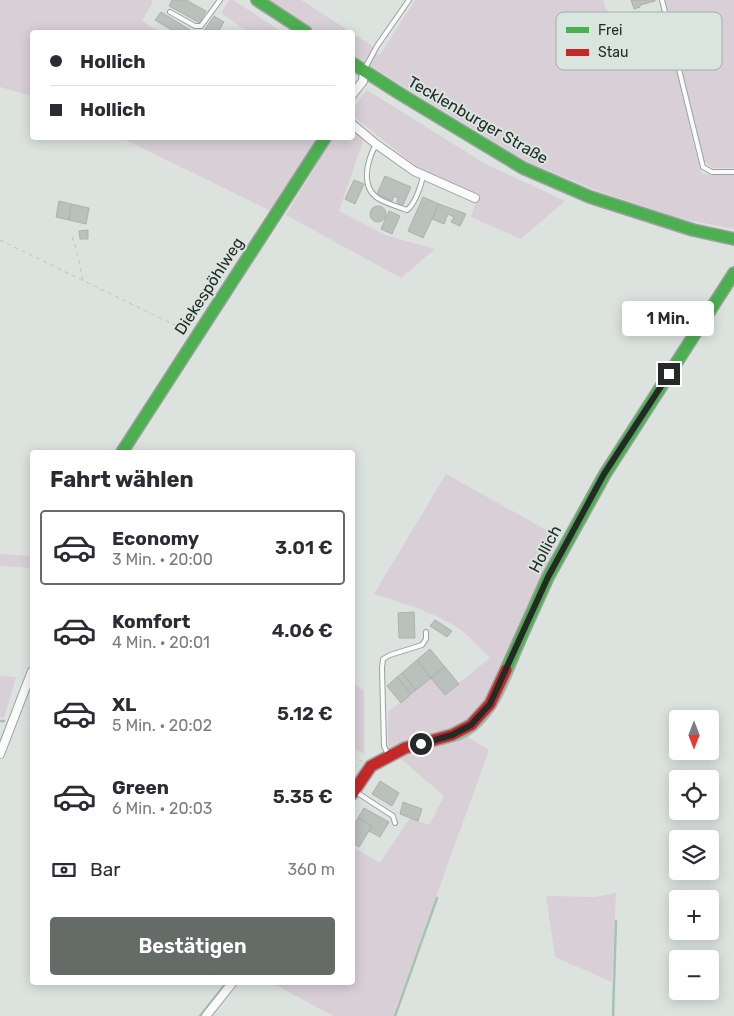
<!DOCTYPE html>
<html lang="de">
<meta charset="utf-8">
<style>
:root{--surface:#fff;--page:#f2f2f3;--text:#2b2b33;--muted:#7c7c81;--line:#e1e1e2;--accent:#656b67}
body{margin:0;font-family:Rubik,sans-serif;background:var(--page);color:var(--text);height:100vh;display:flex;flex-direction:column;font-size:19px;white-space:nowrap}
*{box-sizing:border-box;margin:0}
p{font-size:16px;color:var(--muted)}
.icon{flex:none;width:28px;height:28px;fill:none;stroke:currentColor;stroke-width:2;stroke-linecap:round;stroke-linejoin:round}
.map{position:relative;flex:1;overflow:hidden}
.drawer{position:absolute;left:30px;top:450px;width:325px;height:535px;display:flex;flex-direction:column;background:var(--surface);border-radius:5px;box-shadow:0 2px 12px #0003}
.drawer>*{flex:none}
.guide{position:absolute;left:30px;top:30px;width:325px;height:110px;border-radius:5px;box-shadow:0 2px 12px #0003;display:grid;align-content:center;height:110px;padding:0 20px;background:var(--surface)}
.needle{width:32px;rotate:180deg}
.buttons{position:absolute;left:669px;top:710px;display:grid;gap:10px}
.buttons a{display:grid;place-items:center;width:50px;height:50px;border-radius:5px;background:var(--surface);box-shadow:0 2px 12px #0003;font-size:25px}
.end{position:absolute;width:22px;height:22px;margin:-11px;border:6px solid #252a27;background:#fff;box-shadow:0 0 0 2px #fff}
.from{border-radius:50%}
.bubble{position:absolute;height:35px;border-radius:5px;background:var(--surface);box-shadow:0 2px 12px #0003;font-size:16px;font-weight:600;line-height:35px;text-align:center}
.guide b{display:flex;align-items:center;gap:18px;height:48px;font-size:19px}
.guide b+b{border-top:1px solid var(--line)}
.guide i{width:12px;height:12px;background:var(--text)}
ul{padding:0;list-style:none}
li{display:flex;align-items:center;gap:15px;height:75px;margin:0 10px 8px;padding:0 10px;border:2px solid transparent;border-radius:5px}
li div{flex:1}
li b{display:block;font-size:19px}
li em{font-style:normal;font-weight:600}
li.active{border-color:var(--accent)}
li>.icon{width:45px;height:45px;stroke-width:1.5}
h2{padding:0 20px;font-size:22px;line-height:60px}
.pay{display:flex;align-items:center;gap:12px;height:55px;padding:0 20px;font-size:19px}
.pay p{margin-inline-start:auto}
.action{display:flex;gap:10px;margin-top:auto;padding:10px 20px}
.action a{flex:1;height:58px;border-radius:5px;background:var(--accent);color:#fff;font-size:20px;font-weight:600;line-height:58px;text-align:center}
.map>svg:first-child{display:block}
</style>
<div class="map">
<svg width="734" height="1016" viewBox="0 0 734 1016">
<rect width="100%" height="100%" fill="#dce3df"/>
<g fill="#d8cfd7">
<polygon points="0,0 151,0 153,2 142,21 158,31 157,32 32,32 32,96 0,87"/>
<polygon points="229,0 233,0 282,32 248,32 221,13"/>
<polygon points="268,0 301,0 351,32 318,32"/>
<polygon points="415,0 603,0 612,26 663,11 693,141 702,174 734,175 734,229 683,219 598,191 524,160 353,55 352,33 371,45 379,56"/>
<polygon points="665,0 734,0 734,168 713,168 704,161"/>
<polygon points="367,90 482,162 565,201 521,239 471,217 478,195 423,172 353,116 353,109"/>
<polygon points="353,131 364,138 339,211 385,235 435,249 401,278 286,215 333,138 352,138"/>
<polygon points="122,138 321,138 271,211"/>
<path d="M446 474 559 537 497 682 480 710 460 727 449 731 402 742 388 748V712L431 678 445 694 490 658C479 647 468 634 455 626 431 611 402 603 374 594Z"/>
<polygon points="0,554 32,556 32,568 0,566"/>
<polygon points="0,676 16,677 4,718 0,717"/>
<polygon points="353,684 364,690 364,754 353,748"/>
<polygon points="467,737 489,750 393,1016 333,1016 272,983 352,982 353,847 380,863 410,818 429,825 444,796 399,757 420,750 454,743"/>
<polygon points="616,893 612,982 555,957 546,896 595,897"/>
</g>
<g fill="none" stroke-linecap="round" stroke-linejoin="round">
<g stroke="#a5c2b3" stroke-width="2.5">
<polyline points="0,721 4,721"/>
<path d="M428 747C440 745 453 743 465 737 497 720 511 676 524 644"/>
<polyline points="200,1016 227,982"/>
<polyline points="395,1016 437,898"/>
<polyline points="613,1016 616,921"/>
</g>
</g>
<g fill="#bac0bc" stroke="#acb1ae">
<polygon points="172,0 186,0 206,11 200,23 169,6"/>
<polygon points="631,0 655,0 655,1 640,5 640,7 634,9"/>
<polygon points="161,12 190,30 188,32 175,32 155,20"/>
<polygon points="214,16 224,22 218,32 203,32"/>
<polygon points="385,176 411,187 403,205 397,202 398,198 394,196 392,201 377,194"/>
<polygon points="354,180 364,184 355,204 345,199"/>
<polygon points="423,197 439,204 423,238 408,231"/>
<polygon points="59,201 71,204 69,220 56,217"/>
<polygon points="71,204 89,208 86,224 69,220"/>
<polygon points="439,204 466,214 460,226 451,222 454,217 448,214 444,224 432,219"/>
<circle cx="378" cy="214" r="8"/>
<polygon points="389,211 400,216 392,234 381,229"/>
<polygon points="88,230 88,239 80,239 79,231"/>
<polygon points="414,612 415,638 399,638 398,613"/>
<polygon points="435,620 452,631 447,637 430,626"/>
<polygon points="430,649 445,667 431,678 417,660"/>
<polygon points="417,660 431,678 416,690 402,673"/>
<polygon points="445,667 459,684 445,695 431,678"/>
<polygon points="402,673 416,690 411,694 397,677"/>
<polygon points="397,677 411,694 401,703 387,686"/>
<polygon points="380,781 399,793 392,806 372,794"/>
<polygon points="403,802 422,809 418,821 400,814"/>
<polygon points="364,808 389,822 380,837 369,831 372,826 358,818"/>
<polygon points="358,818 372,826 359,847 352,843 352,827"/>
</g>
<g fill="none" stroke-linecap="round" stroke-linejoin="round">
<g stroke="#9ca19e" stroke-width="6">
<g id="lane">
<polyline points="662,0 703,167 712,172 734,172"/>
<polyline points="170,12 195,26 201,26 220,0"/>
<polyline points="364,70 377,46 409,0"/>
<path d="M376 144C367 161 359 189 381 200 389 204 398 207 407 210 415 204 421 186 423 176"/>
<polyline points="388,755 384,746 382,668 383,659 390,655 422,645 426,639 426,632"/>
<polyline points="356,792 393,816 395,823"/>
</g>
</g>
<g stroke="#9ca19e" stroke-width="10">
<g id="street">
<polyline points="352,95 363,81 364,71"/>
<polyline points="352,124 376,144 414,171 475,198"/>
<polyline points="0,754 32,671"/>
<polyline points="206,1016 233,982"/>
</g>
</g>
<g stroke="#9ca19e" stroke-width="14">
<g id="fast">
<polyline points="257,0 306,32"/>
<polyline points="352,63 402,95 523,168 590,197 693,230 734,239"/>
<polyline points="122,452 325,138"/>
<polyline points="506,670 548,577 605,474 734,273"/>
</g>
</g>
<g stroke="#9ca19e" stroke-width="14">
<polyline id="jam" points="352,794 371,766 405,748 452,735 471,725 490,704 506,670"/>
</g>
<g stroke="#bfc2c1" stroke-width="1" stroke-dasharray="4 4" stroke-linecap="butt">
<polyline points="72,237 75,244 83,280"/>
<polyline points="0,240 187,331"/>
<polyline points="352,756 363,762"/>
</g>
<use href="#lane" stroke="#fafbfa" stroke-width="4"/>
<use href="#street" stroke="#fafbfa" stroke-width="8"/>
<use href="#fast" stroke="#4caf50" stroke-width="11"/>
<use href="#jam" stroke="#c62828" stroke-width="11"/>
</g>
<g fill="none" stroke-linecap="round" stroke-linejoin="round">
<polyline stroke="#252a27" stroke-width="6" points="421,744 452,735 471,725 490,704 548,577 604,474 669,374"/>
</g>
<g text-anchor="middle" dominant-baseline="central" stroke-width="4" stroke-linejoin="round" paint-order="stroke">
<g font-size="16" fill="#252a27" stroke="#d9e6df">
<text transform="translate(478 120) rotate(30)">Tecklenburger Straße</text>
<text transform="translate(209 286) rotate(-57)">Diekespöhlweg</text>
<text transform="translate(545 549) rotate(-62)">Hollich</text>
</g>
</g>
<rect x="556" y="12" width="166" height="58" rx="8" fill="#d9e6df" stroke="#a3aea8" stroke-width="1"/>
<rect x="566" y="27" width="23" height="6" fill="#4caf50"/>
<rect x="566" y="49" width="23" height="7" fill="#c62828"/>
<g font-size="14" fill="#252a27">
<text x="598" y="35">Frei</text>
<text x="598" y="57">Stau</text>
</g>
</svg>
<div class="buttons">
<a><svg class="needle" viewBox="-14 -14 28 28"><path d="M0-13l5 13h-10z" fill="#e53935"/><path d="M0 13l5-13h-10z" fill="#7c7c81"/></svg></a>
<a><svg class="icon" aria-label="locate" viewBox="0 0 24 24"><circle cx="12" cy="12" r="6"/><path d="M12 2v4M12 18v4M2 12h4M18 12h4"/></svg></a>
<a><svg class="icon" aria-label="layers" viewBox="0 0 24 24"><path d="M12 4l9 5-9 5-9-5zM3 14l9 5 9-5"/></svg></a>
<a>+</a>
<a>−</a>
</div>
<i class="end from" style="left:421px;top:744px"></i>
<i class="end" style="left:669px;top:374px"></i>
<div class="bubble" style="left:622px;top:301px;width:92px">1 Min.</div>
<div class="guide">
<b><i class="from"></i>Hollich</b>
<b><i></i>Hollich</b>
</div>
<section class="drawer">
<h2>Fahrt wählen</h2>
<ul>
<li class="active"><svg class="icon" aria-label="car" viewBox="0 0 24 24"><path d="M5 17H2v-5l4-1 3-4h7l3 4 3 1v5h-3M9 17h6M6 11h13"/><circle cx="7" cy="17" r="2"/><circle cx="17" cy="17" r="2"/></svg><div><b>Economy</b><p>3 Min. · 20:00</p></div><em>3.01 €</em></li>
<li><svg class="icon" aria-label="car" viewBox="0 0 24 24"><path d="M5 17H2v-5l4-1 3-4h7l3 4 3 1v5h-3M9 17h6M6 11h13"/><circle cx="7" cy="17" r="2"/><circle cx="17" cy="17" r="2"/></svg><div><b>Komfort</b><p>4 Min. · 20:01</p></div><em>4.06 €</em></li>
<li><svg class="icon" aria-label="car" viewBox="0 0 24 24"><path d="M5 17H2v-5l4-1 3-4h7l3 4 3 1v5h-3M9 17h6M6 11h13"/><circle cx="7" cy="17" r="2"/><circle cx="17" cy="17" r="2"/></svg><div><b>XL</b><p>5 Min. · 20:02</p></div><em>5.12 €</em></li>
<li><svg class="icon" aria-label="car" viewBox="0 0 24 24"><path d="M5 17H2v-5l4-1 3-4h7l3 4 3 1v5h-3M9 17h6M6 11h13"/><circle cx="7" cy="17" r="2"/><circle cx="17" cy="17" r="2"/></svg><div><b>Green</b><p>6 Min. · 20:03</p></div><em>5.35 €</em></li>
</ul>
<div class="pay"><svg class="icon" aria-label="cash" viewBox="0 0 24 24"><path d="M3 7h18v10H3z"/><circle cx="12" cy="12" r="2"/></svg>Bar<p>360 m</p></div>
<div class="action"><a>Bestätigen</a></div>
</section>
</div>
